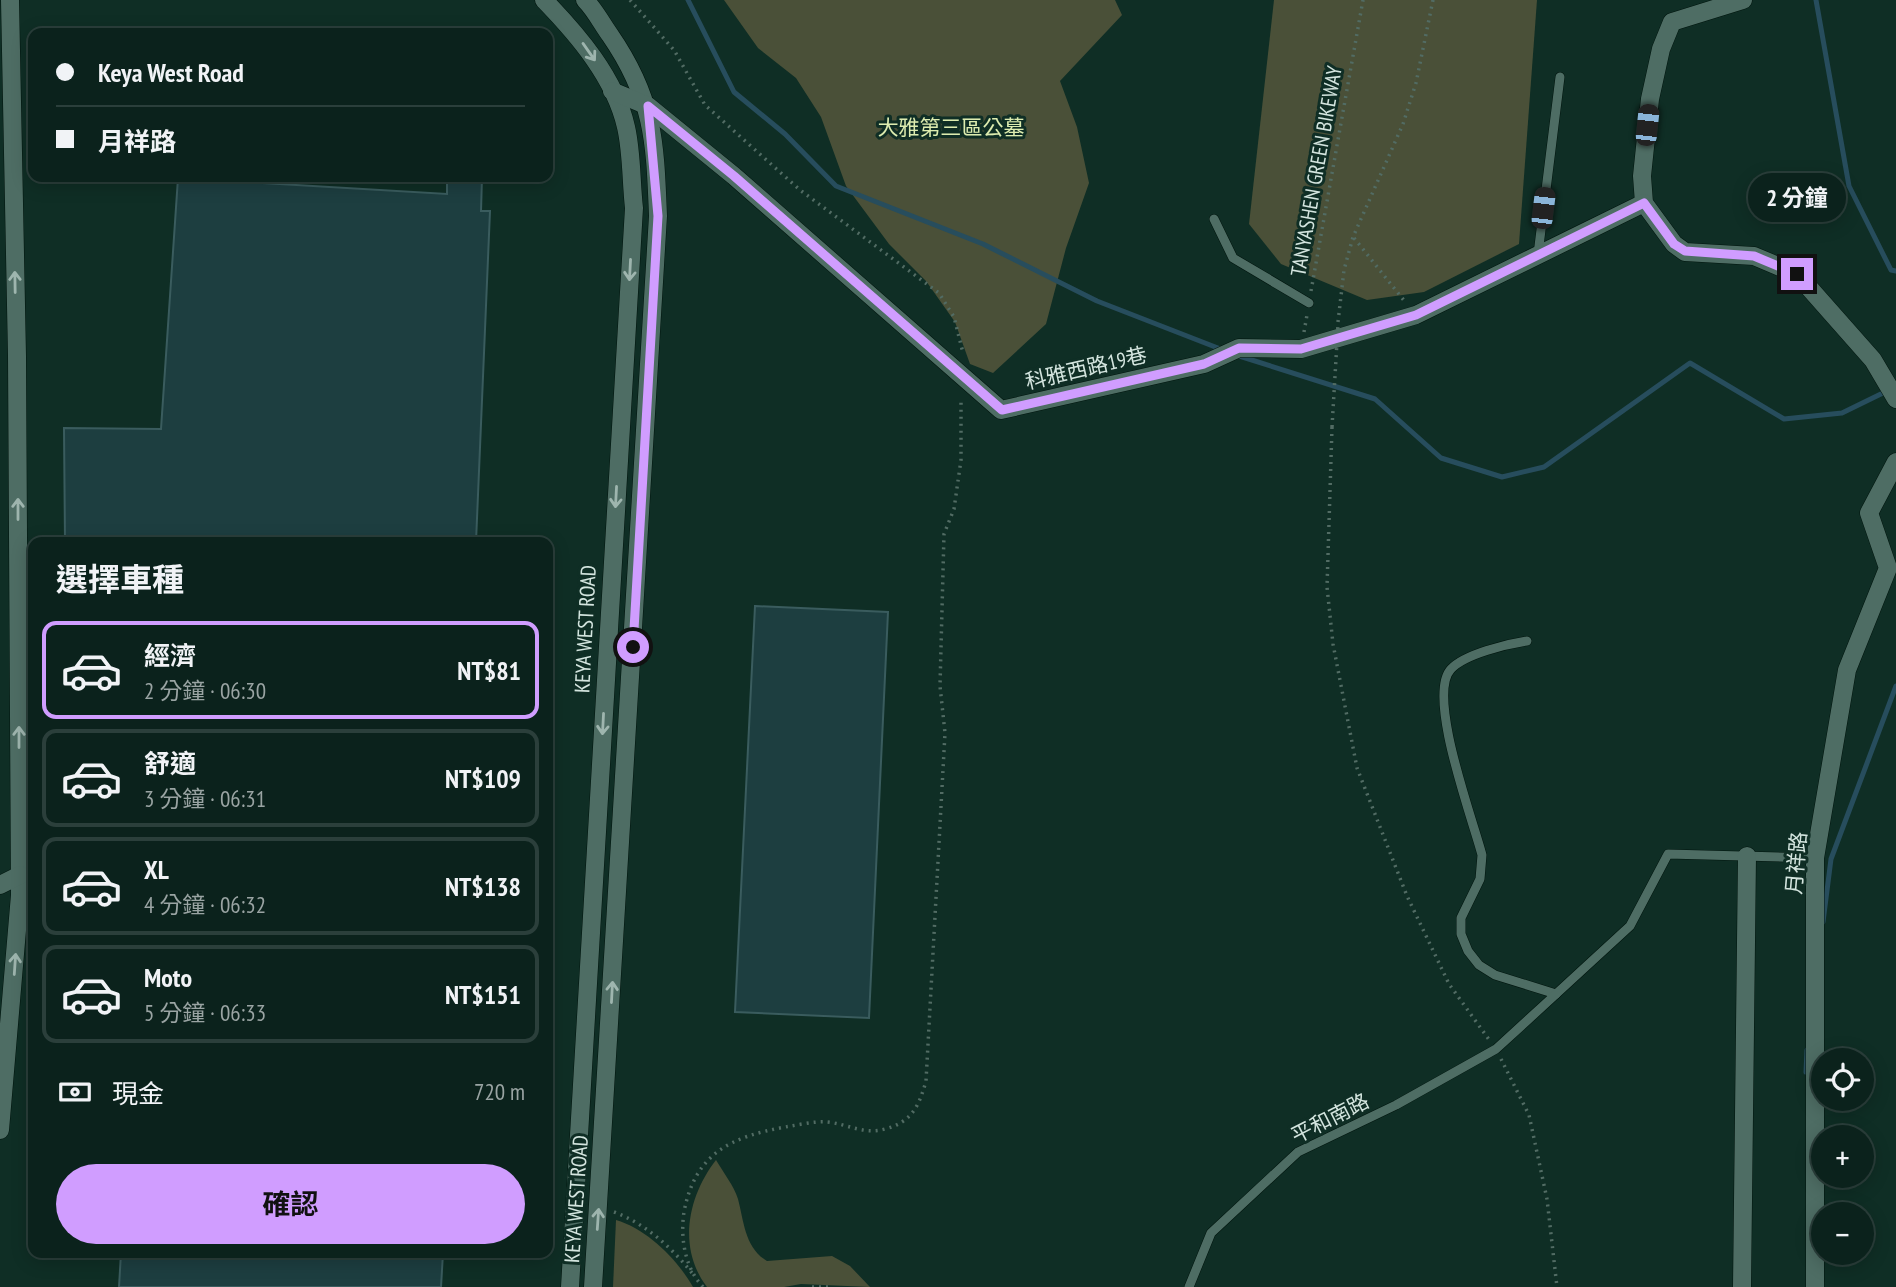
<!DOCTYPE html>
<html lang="zh-TW">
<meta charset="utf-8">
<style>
:root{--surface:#0b221c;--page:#192f29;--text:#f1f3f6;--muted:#9aa4a3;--line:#2b3f3b;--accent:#d09dff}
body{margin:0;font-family:"PT Sans Narrow","Noto Sans TC",sans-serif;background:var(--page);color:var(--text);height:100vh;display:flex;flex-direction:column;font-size:26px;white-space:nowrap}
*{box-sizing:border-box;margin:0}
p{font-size:23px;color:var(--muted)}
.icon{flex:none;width:38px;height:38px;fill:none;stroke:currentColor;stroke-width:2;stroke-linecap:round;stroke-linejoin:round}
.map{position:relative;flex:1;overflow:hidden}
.side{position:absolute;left:28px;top:537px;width:525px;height:721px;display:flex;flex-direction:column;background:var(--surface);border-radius:14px;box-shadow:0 4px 18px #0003,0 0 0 2px var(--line)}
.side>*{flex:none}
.hud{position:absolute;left:28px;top:28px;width:525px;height:154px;border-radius:14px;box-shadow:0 4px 18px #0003,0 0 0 2px var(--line);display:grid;align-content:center;height:154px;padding:0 28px;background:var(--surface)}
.tools{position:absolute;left:1811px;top:1048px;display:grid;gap:14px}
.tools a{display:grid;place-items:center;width:63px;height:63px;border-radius:50%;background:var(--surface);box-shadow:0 4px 18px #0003,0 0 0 2px var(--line);font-size:35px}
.end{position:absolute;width:32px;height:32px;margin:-16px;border:9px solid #d09dff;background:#111;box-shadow:0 0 0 4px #111}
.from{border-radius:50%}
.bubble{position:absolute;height:49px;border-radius:24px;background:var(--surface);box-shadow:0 4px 18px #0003,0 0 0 2px var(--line);font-size:23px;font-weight:700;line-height:49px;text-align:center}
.car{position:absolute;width:21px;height:42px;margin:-21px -10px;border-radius:9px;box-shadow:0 0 5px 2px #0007;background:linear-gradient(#222 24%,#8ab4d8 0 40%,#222 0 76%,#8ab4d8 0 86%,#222 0)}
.hud b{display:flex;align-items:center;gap:24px;height:66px;font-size:26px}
.hud b+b{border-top:2px solid var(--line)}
.hud i{width:18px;height:18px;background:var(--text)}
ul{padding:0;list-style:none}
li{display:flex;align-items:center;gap:21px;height:98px;margin:0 14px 10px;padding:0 14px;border:4px solid var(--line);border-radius:14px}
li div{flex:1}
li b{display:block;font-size:26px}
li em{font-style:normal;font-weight:700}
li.active{border-color:var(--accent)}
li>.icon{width:63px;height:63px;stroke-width:1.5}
h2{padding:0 28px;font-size:32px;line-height:84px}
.pay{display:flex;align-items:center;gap:18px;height:77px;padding:0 28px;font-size:26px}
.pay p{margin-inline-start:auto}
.button{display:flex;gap:14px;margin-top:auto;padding:14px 28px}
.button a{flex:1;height:80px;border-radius:42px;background:var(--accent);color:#111;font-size:28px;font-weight:700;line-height:80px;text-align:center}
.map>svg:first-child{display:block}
</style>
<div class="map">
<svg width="1896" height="1287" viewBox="0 0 1896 1287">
<rect width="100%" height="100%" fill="#0f2e25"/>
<g fill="#4a5038">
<polygon points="724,0 1115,0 1122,15 1060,81 1077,127 1089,183 1066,248 1046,324 993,373 970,364 955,322 926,281 889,244 846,186 821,117 796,78 758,48"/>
<polygon points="1274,0 1537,0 1519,244 1424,292 1367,300 1281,264 1249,224"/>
<path d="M716 1160C723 1172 734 1186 738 1199 744 1222 745 1248 767 1261L832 1256 850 1266 870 1287 801 1284 784 1287H707C677 1248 688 1196 716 1160Z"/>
<path d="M616 1220C647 1229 677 1259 693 1287H613Z"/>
</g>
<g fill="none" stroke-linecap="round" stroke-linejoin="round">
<g stroke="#274d5d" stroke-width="5">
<polyline points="688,0 734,92 785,134 836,186 983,244 1097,301 1223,350"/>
<polyline points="1816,0 1849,186 1891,270 1896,271"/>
<polyline points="1236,355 1375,399 1441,458 1502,477 1544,467 1690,363 1784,419 1842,413 1887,391"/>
<polyline points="1823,922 1831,859 1896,686"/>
<polyline points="1806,1072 1807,1050"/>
</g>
</g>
<g fill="#1d3e40" stroke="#3a5c5e" stroke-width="2">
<polygon points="447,177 482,177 481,211 490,211 476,542 65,542 64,428 161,429 178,178 447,194"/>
<polygon points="755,606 888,612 869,1018 735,1012"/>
<polygon points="121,1253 443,1253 441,1287 119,1287"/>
</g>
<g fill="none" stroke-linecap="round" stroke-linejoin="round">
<g stroke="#00150e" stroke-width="10">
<g id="service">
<polyline points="1214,219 1233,258 1309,303"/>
<polyline points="1538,254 1560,77"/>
<path d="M1527 641C1507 644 1465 654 1451 669 1426 695 1473 820 1482 855L1480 879 1461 918V934L1468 951 1479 965 1495 975 1556 994"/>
<polyline points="1189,1287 1211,1233 1298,1152 1396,1105 1496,1049 1543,1006 1630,926 1668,854 1815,858"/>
</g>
</g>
<g stroke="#00150e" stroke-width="19">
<g id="minor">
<path d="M544 0C578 35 615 78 626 127 632 153 631 182 634 208L570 1287"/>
<path d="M585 0C595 10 602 24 610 35 654 99 655 141 658 216L593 1287"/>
<polyline points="1743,0 1672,22 1661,49 1650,99 1642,176 1644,203 1674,244 1685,252 1754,256 1797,274 1873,360 1896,399"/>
<polyline points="612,91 648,106 734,176 1001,410 1204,364 1239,348 1301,349 1416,315 1644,203"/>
<polyline points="0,1130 20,895 17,356 10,0"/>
<polyline points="1742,1287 1747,856"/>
<polyline points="1815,1287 1815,858 1847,670 1888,568 1869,513 1896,462"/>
</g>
</g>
<g stroke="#00150e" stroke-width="19">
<polyline id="tertiary" points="0,885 20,875"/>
</g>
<g stroke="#526c64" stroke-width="3.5" stroke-dasharray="2 5" stroke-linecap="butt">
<polyline points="630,0 674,50 705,105 800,190 939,293 954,317 963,353"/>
<polyline points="1354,238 1406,303"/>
<polyline points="1311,291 1363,0"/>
<polyline points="1338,322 1344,270 1353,237 1403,124 1416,83 1433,0"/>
<polyline points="1304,332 1307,315"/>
<polyline points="1332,427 1327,587 1333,644 1357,768 1407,896 1449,984 1490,1041"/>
<polyline points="1501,1059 1529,1115 1547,1199 1557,1287"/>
<path d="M614 1212C646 1224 671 1247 692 1273"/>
<path d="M703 1287C685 1268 680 1238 684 1212 695 1153 731 1137 785 1127 798 1125 814 1121 827 1122 848 1124 863 1135 885 1129 912 1122 919 1106 926 1081L945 733 940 686 944 534 954 509 961 460V398"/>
<polyline points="812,1287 828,1287"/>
</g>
<use href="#service" stroke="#4e6d64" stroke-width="9"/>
<use href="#minor" stroke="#4e6d64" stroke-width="18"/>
<use href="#tertiary" stroke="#4e6d64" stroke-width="18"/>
<polyline stroke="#526c64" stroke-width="3.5" stroke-dasharray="2 5" stroke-linecap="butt" points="1332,427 1338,325"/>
</g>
<defs><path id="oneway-shaft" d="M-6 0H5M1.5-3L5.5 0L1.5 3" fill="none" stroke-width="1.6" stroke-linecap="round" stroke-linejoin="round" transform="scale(1.75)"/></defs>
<g stroke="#9eb5ae">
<use href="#oneway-shaft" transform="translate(589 52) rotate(55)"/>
<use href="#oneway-shaft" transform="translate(630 270) rotate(93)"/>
<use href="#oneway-shaft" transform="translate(15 282) rotate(-91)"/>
<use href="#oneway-shaft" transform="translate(616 497) rotate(93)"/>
<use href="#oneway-shaft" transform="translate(18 509) rotate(-90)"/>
<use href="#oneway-shaft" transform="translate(603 724) rotate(93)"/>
<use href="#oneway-shaft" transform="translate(19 737) rotate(-90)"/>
<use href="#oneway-shaft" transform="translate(15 964) rotate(-86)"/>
<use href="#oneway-shaft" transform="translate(612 992) rotate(-87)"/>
<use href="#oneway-shaft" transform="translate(598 1219) rotate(-86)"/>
</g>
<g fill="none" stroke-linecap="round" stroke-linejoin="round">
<polyline stroke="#d09dff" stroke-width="9" points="633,647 658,216 648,106 734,176 1002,410 1204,364 1239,348 1301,349 1416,315 1644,203 1674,244 1685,251 1754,256 1797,274"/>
</g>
<g text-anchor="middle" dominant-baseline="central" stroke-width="6" stroke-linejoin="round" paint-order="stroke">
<g font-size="21" fill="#ddecaf" stroke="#0f2e25">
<text x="951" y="127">大雅第三區公墓</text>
</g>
<g font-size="21" fill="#d4e5df" stroke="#0f2e25">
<text transform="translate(1316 171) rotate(-80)">TANYASHEN GREEN BIKEWAY</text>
<text transform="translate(1086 368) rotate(-13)">科雅西路19巷</text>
<text transform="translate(585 629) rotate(-87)">KEYA WEST ROAD</text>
<text transform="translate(1796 863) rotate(-85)">月祥路</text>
<text transform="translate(1330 1118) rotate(-27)">平和南路</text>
<text transform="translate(576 1199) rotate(-86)">KEYA WEST ROAD</text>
</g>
</g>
</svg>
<div class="tools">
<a><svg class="icon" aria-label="locate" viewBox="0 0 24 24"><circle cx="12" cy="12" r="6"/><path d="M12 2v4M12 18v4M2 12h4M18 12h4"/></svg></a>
<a>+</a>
<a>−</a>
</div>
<i class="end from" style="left:633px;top:647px"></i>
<i class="end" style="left:1797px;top:274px"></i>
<div class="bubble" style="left:1748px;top:173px;width:98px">2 分鐘</div>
<i class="car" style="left:1647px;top:125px;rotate:6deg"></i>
<i class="car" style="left:1543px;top:208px;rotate:7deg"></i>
<div class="hud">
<b><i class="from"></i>Keya West Road</b>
<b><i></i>月祥路</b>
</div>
<section class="side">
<h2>選擇車種</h2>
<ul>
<li class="active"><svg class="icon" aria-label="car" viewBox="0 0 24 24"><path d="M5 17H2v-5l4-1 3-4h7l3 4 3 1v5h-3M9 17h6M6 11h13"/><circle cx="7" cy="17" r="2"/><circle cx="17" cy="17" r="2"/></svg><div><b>經濟</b><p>2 分鐘 · 06:30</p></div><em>NT$81</em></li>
<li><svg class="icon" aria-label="car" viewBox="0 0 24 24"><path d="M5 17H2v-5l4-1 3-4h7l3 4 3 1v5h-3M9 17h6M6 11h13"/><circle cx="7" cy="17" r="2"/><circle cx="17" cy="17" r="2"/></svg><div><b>舒適</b><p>3 分鐘 · 06:31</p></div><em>NT$109</em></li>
<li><svg class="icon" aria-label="car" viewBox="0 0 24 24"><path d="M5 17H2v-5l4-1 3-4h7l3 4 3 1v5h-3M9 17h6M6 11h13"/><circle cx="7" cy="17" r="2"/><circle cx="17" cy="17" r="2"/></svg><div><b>XL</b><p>4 分鐘 · 06:32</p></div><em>NT$138</em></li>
<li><svg class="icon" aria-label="car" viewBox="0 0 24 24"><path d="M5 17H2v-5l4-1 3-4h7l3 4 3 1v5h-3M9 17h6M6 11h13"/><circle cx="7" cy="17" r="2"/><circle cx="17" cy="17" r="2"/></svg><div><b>Moto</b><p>5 分鐘 · 06:33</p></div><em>NT$151</em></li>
</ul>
<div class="pay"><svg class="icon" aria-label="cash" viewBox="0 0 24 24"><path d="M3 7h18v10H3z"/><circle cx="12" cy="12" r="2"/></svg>現金<p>720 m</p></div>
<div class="button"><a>確認</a></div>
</section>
</div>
